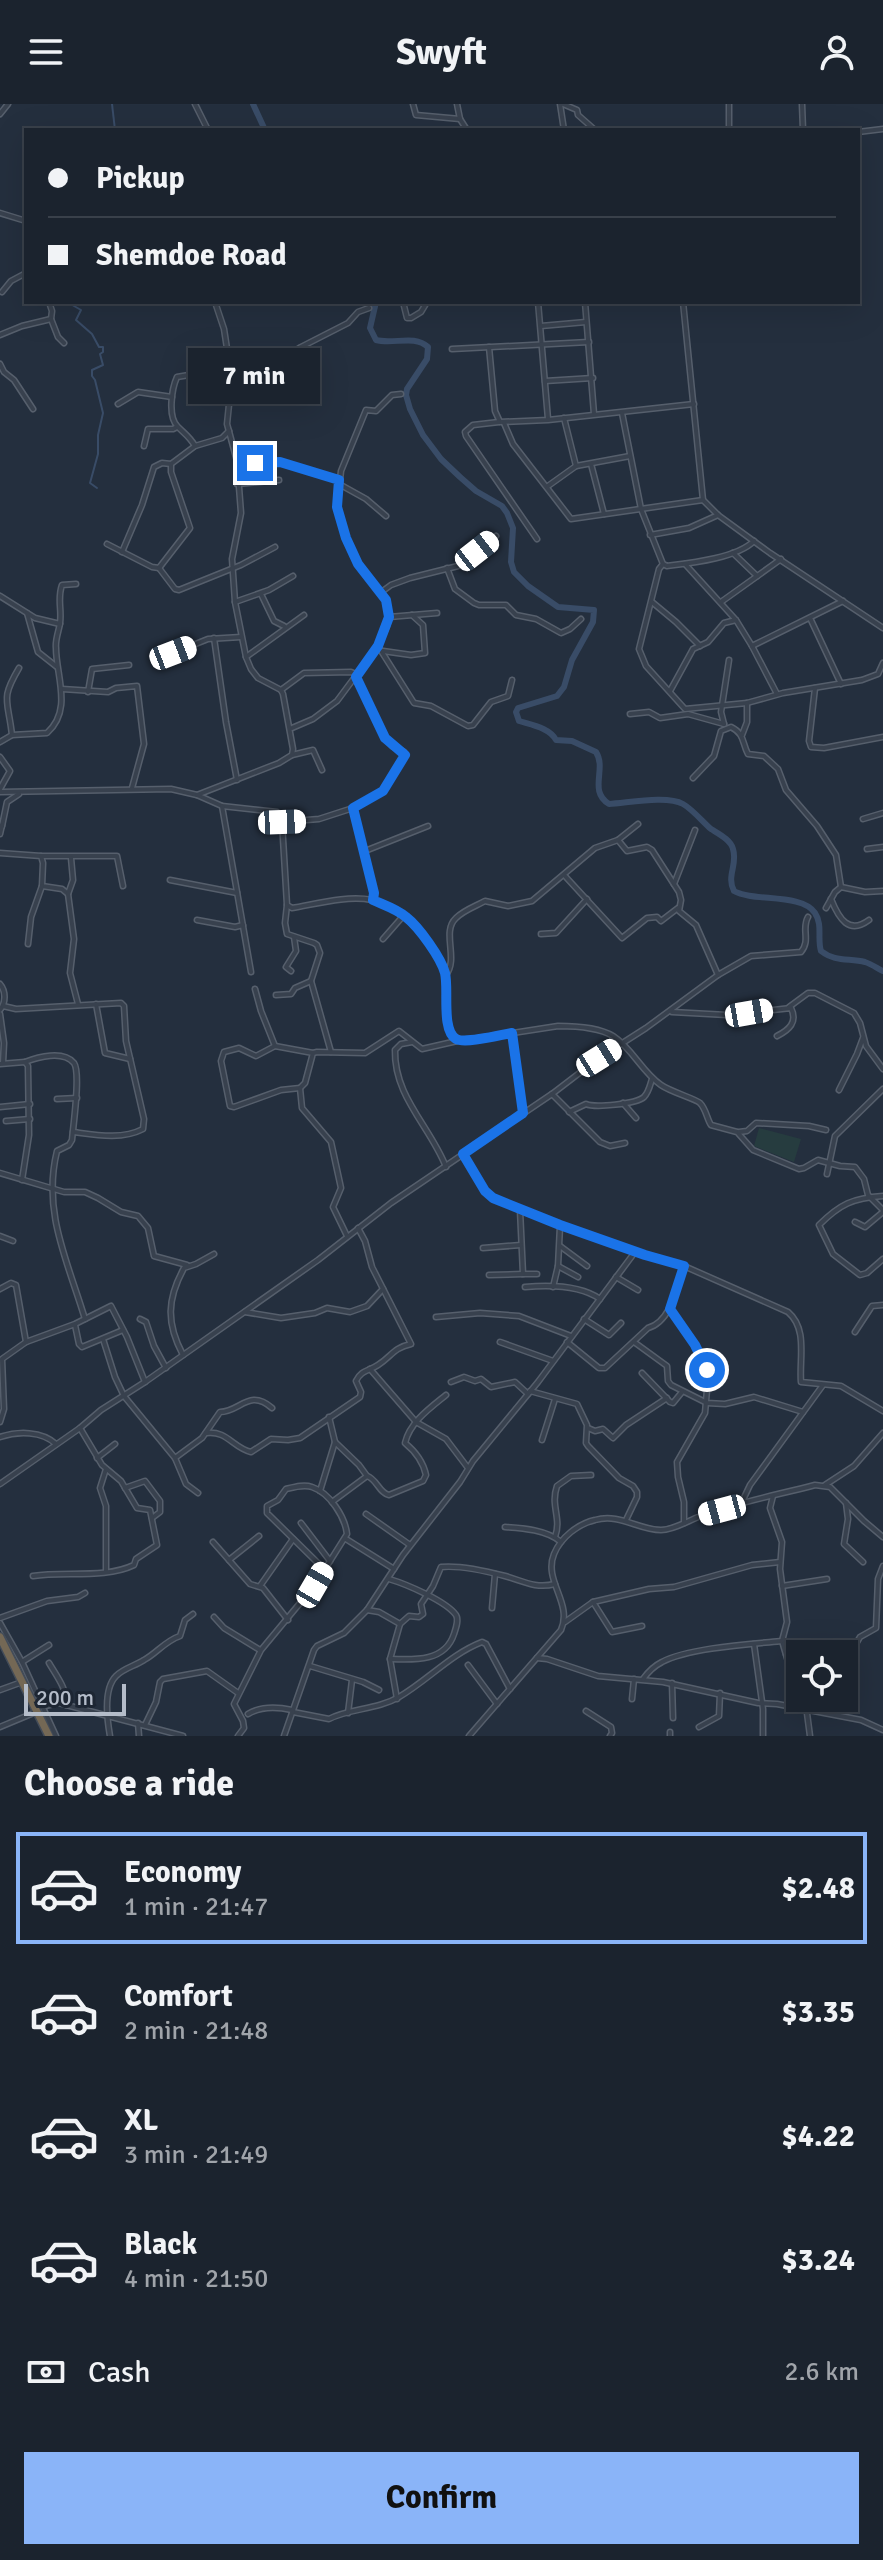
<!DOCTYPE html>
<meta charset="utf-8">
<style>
:root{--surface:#1b232e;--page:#242b36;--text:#f1f3f6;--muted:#a0a4aa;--line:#39404a;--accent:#8ab4f8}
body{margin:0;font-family:Signika,sans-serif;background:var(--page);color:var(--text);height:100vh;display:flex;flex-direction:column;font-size:30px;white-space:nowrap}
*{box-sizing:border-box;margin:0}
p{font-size:26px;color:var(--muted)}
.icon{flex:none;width:44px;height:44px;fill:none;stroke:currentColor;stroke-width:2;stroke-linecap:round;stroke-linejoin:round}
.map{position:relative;height:1632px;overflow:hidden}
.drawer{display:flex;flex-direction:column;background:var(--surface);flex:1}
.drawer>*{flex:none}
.guide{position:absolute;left:24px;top:24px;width:836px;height:176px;border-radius:0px;box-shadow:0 8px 32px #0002,0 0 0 2px var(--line);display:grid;align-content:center;height:176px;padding:0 24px;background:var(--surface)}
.tools{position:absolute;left:786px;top:1536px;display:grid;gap:16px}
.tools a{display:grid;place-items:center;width:72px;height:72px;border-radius:0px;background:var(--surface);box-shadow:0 8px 32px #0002,0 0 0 2px var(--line);font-size:40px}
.scale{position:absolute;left:24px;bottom:20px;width:102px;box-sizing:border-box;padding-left:8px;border:4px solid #b4bcc9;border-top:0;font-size:22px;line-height:28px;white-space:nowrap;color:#b4bcc9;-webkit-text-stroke:6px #1d2633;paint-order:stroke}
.end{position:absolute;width:36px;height:36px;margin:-18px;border:10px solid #1a73e8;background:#fff;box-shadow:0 0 0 4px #fff}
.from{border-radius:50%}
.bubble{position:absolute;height:56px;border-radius:0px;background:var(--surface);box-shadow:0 8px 32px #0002,0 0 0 2px var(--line);font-size:26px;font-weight:700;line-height:56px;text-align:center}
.car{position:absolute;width:24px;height:48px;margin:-24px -12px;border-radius:10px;box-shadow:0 0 6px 2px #0007;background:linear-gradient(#fff 24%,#345 0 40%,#fff 0 76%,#345 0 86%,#fff 0)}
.guide b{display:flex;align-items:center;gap:28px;height:76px;font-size:30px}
.guide b+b{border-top:2px solid var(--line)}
.guide i{width:20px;height:20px;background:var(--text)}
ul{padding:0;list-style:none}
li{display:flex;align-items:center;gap:24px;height:112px;margin:0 16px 12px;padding:0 8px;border:4px solid transparent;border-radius:0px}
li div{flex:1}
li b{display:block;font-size:30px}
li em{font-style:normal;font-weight:700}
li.active{border-color:var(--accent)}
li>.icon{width:72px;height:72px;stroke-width:1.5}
h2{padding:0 24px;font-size:36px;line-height:96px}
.pay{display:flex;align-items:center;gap:20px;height:88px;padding:0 24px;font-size:30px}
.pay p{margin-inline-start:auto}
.button{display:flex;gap:16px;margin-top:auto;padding:16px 24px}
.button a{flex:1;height:92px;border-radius:0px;background:var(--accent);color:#111;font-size:32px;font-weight:700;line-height:92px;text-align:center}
header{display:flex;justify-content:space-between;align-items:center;height:104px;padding:0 24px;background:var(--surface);font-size:36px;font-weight:700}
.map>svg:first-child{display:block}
</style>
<header><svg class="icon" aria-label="menu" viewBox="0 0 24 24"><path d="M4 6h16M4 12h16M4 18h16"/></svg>Swyft<svg class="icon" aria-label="person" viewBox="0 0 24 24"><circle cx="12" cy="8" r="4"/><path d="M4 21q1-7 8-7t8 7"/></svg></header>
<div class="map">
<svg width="883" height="1632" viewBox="0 0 883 1632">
<rect width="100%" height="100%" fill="#242f3e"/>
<polygon fill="#263c3f" points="759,1024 801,1035 794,1058 754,1042"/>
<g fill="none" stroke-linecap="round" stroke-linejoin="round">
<g stroke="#394c67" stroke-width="2">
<polyline points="112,0 115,26"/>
<polyline points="67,198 81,206 76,216 92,230 99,243 103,243 103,248 100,250 103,261 92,266 92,272 95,276 103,309 98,331 98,350 90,379 97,384"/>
</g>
<g stroke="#394c67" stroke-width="6">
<polyline points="253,0 265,26"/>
<path d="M376 198 370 224 376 236C393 241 414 230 428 243L427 255 407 285 406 291 410 305 423 331 441 355 460 373 476 387 502 402 507 409 513 424 511 458 514 468 528 482 558 503 594 506 593 518 572 556 564 583 557 592 518 604 516 608 519 617C532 621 550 624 556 636L572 637 596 648C607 665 588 687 609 700 628 699 667 691 683 700 692 705 703 718 711 725 719 730 731 736 733 745 738 761 726 772 734 787 753 798 802 789 815 809 823 821 817 835 821 847 835 858 849 854 865 858 871 860 877 864 883 867"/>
</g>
<g stroke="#565f6c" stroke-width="7">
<g id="minor">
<polyline points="195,0 208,26"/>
<polyline points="413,0 416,11 460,15"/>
<polyline points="457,0 460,15 467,26"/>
<polyline points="560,0 564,26"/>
<polyline points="563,0 577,6 578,11 595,26"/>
<polyline points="729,0 729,26"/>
<polyline points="802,0 803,26"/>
<polyline points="0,10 8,0"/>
<polyline points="858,28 883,25"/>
<polyline points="0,109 26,117"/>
<polyline points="2,188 11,177 26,169"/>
<polyline points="49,198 52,207 51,215"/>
<polyline points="403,198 407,214 411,214 421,208 427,198"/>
<polyline points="538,198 548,315"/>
<polyline points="585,198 594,310"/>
<polyline points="683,198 703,396 718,411 770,449 883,524"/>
<polyline points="541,222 586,218"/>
<polyline points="0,231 22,222 51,215 58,233 64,239"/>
<polyline points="489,243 495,307 500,318 548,316 694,300"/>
<polyline points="452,245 589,238"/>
<polyline points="0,260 4,268 14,276 33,305"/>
<polyline points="545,277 593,274"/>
<polyline points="118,300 138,288 172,293"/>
<path d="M622 309 641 405 663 460 667 462C691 459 737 454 754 437"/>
<polyline points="564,314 576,362"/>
<polyline points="499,318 473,321 465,328 466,332 537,435"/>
<polyline points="504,319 513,340 571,415 703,396"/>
<polyline points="144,342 148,325 173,325 177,323"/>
<path d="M195 342C190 333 185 330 178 323 167 313 172 284 177 273L230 264 255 270 263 268 301 243 348 219 358 208 369 204"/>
<polyline points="237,357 280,358 339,376"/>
<polyline points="591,360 604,410"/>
<polyline points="237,380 279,376"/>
<polyline points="339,380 366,395 386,412"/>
<polyline points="548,382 576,362 630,352"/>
<polyline points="650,431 689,424 718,411"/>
<polyline points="107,440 152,463 159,464 190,424 171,368 171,360 195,342 222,334 229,327"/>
<polyline points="122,448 142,401 154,363 162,359 171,360"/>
<polyline points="733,449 757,472"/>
<polyline points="663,460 659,465 639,545 646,562 685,605 747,599 783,589 862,576 878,570 883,559"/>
<polyline points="685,460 736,516 752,542 777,590"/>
<polyline points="159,464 175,485 179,486 241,461 275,443"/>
<polyline points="447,464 455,485 474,499 479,501 506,501 516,511 536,515 561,529 570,525 581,515"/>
<polyline points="380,489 391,481 410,474 458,462 496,432"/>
<polyline points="261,490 274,517 284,522"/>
<polyline points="0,492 35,514 60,520"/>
<polyline points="235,498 269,486 293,472"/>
<polyline points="652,498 676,518 700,542"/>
<polyline points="721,498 781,455"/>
<polyline points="27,509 38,548 57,563"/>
<polyline points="389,513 437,509"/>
<polyline points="810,514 841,580"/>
<polyline points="214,534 226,618 237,676"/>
<polyline points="378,542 414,599 431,602 468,622 473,621 491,598 508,592 512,576"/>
<polyline points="752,542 843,497"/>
<polyline points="383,547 411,551 425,549 423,521 412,511"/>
<polyline points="173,549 208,535 241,533"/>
<polyline points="246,553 304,511"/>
<polyline points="815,584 809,637 811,643 824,644 883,633"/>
<polyline points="62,585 108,588 116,584 137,582 144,640 132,684"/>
<polyline points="281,586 304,569 351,568 358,571"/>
<polyline points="670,587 693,545 708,538 724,519 736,516"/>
<polyline points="88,588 92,565 129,561"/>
<polyline points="630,610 649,608 660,614 688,610 724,620"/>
<polyline points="724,620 721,608 729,556"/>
<polyline points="292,624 313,615 337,597 378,542 387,522 389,513 386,496 358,460 346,434 337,403 341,367 366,306 376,307 392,291 401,290"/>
<path d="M12 631C8 595 0 596 19 564"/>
<polyline points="742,631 747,618 747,599"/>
<path d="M0 638 12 631 47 629C73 606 56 572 56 544 55 535 59 527 60 519 62 505 57 495 62 481L76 480"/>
<polyline points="292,651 313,646 322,666"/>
<polyline points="0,653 10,667 0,685"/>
<path d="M693 674 714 652 721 627 731 623C745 630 742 639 748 650L764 652 778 665 786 686 817 722 836 751 841 783"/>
<path d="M0 688 171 685 197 691 222 702 277 708 282 718 287 801 292 804C316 800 347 791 372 796 401 802 436 840 445 868 450 887 437 938 467 936L558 922C575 922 598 923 613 932 632 944 642 968 661 981 671 988 696 995 700 999 706 1005 707 1015 711 1021L737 1028 753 1046 799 1065 804 1064 818 1056 840 1062 855 1063 864 1075 868 1091 883 1106"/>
<polyline points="197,691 279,659 292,651 293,645 283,590 281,586 258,574 251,565 246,553 235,498 232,455 241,409 237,357 227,320 231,281 228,251 224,225 215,198"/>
<polyline points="222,702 251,868"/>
<polyline points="353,705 372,780 373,796"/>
<polyline points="863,715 883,709"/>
<polyline points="282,718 319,715 353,704 383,687 403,655 404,648 392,642 385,634 356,573"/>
<polyline points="2,722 7,698 19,690"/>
<polyline points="0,730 2,721"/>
<polyline points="618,736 627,747 647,743 652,746 679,788 681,796 679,807 696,821 718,871"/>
<polyline points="867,745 883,743"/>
<polyline points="365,747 428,722"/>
<polyline points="0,749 41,752 43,759 42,782 62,785 68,790"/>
<polyline points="41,752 117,752 123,782"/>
<polyline points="71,754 73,776 68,790 74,835 70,869 78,900"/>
<polyline points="564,771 622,834 647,814 657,813 661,817 678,804"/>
<polyline points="170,776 237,789"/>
<polyline points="674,780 695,726"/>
<path d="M831 795C839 815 849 831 869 816"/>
<polyline points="826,804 835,788 841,783 865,788 883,787"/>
<polyline points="197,816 235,823 243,821"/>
<polyline points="541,830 556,829 587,795"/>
<polyline points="383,835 404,811"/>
<polyline points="28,840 31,813 42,782"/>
<polyline points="291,867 286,863 296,847 294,833"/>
<path d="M446 871C459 854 441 828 456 814 464 806 476 802 485 797L508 802 532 797 595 744 618 736 638 720"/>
<polyline points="311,877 331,948"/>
<path d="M0 880C6 887 6 899 0 906"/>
<polyline points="255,885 261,907 275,942"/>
<polyline points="276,891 291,890 295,884 311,877 320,849 317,841 314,839 287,830 285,819 287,801"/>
<polyline points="96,900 105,949 130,955"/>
<path d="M3 902 16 905 121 899 124 902 126 937 144 1015 143 1025C122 1036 96 1031 73 1028"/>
<polyline points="789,903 808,889 815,889 854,909 860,919 866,942 883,965"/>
<path d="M672 908 727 911 791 904C798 918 789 926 777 932"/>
<polyline points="0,910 4,939 3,959"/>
<polyline points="512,929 523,1009"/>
<path d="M412 938 401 940 395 946C394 993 430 1022 446 1063"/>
<polyline points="313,949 275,942 256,952 239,944 224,948 221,957 230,1002 234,1003 281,986 300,984 305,979 313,949 317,948 365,949 399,927 422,945 457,937"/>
<path d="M25 958C38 953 63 946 74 959 81 969 73 1023 72 1036L69 1041 57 1047C42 1108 68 1158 85 1215"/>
<polyline points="0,960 25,958 28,962 29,1031 22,1076"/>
<polyline points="300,984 302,1004 331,1038 341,1084 333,1103 347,1132"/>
<polyline points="839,986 857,950 863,934"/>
<polyline points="552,990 600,1038 610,1042 625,1039"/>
<polyline points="57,995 77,994"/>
<polyline points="623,999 636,1014"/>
<polyline points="0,1003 30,1000"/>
<path d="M569 1008 586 1000C595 1004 636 1000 644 993 649 988 650 981 652 975"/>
<polyline points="6,1017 30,1015"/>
<polyline points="739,1028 747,1027 756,1019 809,1022 826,1026"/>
<path d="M463 1050 485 1087 493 1094 560 1121 645 1151 684 1162 788 1208C808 1225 799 1255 801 1278L841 1282 883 1307"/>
<polyline points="0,1069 64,1088 85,1088 98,1094 121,1108 138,1112 148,1124 154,1152 187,1161"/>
<polyline points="827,1070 835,1032 883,985"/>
<path d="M883 1092C853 1094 840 1100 819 1121L833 1150 860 1171 867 1169 883 1155"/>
<polyline points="520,1106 523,1170 537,1170"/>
<polyline points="855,1118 865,1123 883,1108"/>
<polyline points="0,1132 13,1137"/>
<polyline points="560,1142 587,1162"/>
<polyline points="483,1144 521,1141"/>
<polyline points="558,1162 578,1173"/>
<polyline points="489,1171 523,1170"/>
<polyline points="616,1173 638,1186"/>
<path d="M525 1183C548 1181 580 1181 600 1195"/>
<polyline points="553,1183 558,1162 560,1122"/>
<polyline points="0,1185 11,1179 16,1181 26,1238"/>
<polyline points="670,1205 695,1241 708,1274 705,1309 677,1358 678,1373 684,1398 684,1419"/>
<polyline points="245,1208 281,1214 315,1209 327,1204 350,1208 367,1202 383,1185"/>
<polyline points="436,1213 480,1209 519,1212 571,1232"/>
<polyline points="140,1215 146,1218 154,1242 166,1264"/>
<polyline points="584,1215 609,1231 621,1219"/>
<polyline points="75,1221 79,1240 82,1243 123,1226"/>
<polyline points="855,1228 872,1202 883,1201"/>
<polyline points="103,1235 115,1273 124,1292 175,1354 186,1380 198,1389"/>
<polyline points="500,1238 553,1257"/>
<path d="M567 1238 599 1264H605L648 1224C671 1218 677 1183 684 1163"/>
<polyline points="634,1238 667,1262 668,1277 671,1281 707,1299 725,1300 754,1293 803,1308"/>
<path d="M183 1251C166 1219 167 1195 184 1164L196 1160 214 1150"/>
<polyline points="370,1265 416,1318 446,1335 468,1364"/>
<polyline points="642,1269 670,1298 673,1299 682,1288"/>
<polyline points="451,1278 464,1273 475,1277 481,1275 491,1283 515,1278 528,1290"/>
<polyline points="530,1287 577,1300 587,1321 586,1339 588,1342 619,1374 633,1382 637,1388 637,1393 626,1416"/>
<polyline points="0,1318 4,1305 2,1255 26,1238 75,1220 111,1202 127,1233 145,1278"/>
<polyline points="588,1324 595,1327 603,1325 613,1334 626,1321 667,1294"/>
<path d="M206 1329C227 1326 233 1344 251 1348L271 1335 288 1336 300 1334 360 1293 361 1288 356 1277C361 1266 369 1267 378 1261 392 1252 393 1244 411 1240L372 1163 365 1137 358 1124"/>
<path d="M0 1333C18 1327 42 1327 56 1340"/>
<polyline points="542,1336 555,1295"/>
<polyline points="335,1338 359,1361 367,1372"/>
<polyline points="97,1354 115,1340"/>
<path d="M175 1354 202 1334 220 1308C240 1308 249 1284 272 1304"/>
<polyline points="106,1365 100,1384 106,1402 106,1467"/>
<path d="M0 1380 80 1324 101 1306 145 1278 318 1156 391 1099 552 990 599 954 646 924 718 871 751 852 801 848C811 836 801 825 808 813"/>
<polyline points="825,1381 854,1362 883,1329"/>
<polyline points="125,1384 145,1377 160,1397 160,1408 152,1414"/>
<polyline points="320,1387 335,1338 329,1313"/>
<polyline points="773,1392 770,1404 782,1438 780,1465 787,1518 782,1537 789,1561 800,1575"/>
<path d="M332 1398 367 1372C377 1375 379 1389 389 1391L423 1377 426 1371C423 1357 416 1348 405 1339 410 1318 430 1304 446 1291"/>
<polyline points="846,1399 848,1415 844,1440 863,1458"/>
<polyline points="741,1400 750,1381 823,1281"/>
<polyline points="366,1410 410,1441"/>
<polyline points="301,1419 330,1457"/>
<path d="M505 1423C523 1424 547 1426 561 1438"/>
<path d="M555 1433C562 1414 550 1402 557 1382L571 1372 591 1371"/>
<polyline points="346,1435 394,1465"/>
<polyline points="213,1438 250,1480 263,1484 288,1516"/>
<polyline points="229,1456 259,1432"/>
<path d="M33 1472C64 1467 105 1475 134 1461L136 1455 157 1441 150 1406 137 1404 121 1377 102 1361 80 1324"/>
<path d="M389 1475C406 1480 446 1497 456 1511 459 1516 456 1524 454 1530 445 1558 414 1556 390 1555"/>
<polyline points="260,1482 293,1435"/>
<polyline points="782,1482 827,1475"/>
<polyline points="593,1498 612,1528 642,1522"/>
<polyline points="492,1504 495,1470"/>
<polyline points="367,1506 379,1508 400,1520"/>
<polyline points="214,1513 224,1524 260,1546"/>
<polyline points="0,1514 47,1497 78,1493 85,1489"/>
<polyline points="565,1518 593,1498 649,1485 674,1483 752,1461 780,1458"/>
<polyline points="0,1519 22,1558 56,1632"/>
<polyline points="754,1540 763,1605 763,1632"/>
<polyline points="786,1550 835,1550"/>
<polyline points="844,1551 850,1550 860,1533 876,1524 878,1475 883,1462"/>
<polyline points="537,1554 547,1555 598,1572 663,1578 758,1599 777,1600 861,1616 883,1626"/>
<polyline points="22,1558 49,1541"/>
<path d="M49 1559C56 1571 68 1586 66 1601"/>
<polyline points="468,1561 497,1600"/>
<polyline points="310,1562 363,1578 379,1586"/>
<path d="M643 1575C648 1568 654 1562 662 1558 688 1544 751 1540 782 1537"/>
<polyline points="672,1579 673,1614"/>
<polyline points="0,1586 22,1578"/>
<polyline points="805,1594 810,1632"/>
<path d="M397 1595 390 1555 400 1520 409 1512 419 1513 423 1510 421 1500 433 1482 441 1463C460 1461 486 1467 505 1472 523 1477 535 1485 555 1480"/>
<polyline points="632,1595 634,1575"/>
<polyline points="36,1604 59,1599 183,1632"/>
<polyline points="586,1607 611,1623 612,1629 610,1632"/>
<path d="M293 1608 329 1615C350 1604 377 1606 399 1593 428 1576 451 1550 482 1538L486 1540 510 1585"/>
<polyline points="348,1609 352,1576"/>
<path d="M248 1610C261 1602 278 1603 292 1606"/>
<polyline points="138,1619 139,1632"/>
<polyline points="145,1621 156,1598 160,1578 163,1575 207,1567 238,1589"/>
<polyline points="0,1623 36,1608"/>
<polyline points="699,1623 719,1612 720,1589"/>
<polyline points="670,1628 670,1632"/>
<path d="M110 1632C107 1615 103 1585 116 1572 124 1564 135 1562 144 1556 157 1549 165 1537 180 1532L185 1516 193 1510"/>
<path d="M238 1632 244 1624 243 1617 234 1600 261 1546 315 1481 347 1430C345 1413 330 1389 312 1383 304 1380 294 1383 286 1385L278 1396 267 1402V1409L324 1465"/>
<polyline points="284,1632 314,1546 317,1542 344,1529 367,1506 403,1451 460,1378 473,1357 538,1278 635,1148"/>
<path d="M469 1632 561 1526C573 1499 543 1477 554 1450 561 1433 578 1420 595 1416 620 1409 638 1426 661 1426 674 1426 689 1416 701 1412 738 1398 777 1391 815 1381L830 1383 864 1417 883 1433"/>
</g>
</g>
<g stroke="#434c59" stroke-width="10">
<polyline id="highway" points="0,1533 49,1632"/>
</g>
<use href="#minor" stroke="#38414e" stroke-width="4"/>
<use href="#highway" stroke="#746855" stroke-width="7"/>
</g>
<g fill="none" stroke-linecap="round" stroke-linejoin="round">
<path stroke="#1a73e8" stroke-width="10" d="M255 359 280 358 339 376 337 403 346 434 358 460 386 496 389 513 378 542 356 573 385 634 405 651 383 687 353 704 374 789 373 796C384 801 397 805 406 813 419 823 441 854 445 869 449 885 441 926 456 935 465 940 500 931 512 929L523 1009 463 1050 485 1087 493 1094 560 1121 645 1151 684 1162 670 1205 695 1241 707 1266"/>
</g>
</svg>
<div class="tools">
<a><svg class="icon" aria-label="locate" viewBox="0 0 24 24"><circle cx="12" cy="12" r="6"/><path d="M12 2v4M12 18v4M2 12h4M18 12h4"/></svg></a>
</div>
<div class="scale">200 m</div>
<i class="end from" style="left:707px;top:1266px"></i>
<i class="end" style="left:255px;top:359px"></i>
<div class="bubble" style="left:188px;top:244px;width:132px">7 min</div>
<i class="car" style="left:477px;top:447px;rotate:52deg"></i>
<i class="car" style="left:173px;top:549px;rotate:69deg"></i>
<i class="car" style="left:282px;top:718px;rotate:88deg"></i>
<i class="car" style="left:749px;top:909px;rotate:80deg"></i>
<i class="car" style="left:599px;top:954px;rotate:58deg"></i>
<i class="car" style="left:722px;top:1406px;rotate:255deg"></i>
<i class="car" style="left:315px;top:1481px;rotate:30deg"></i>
<div class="guide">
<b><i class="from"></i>Pickup</b>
<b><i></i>Shemdoe Road</b>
</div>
</div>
<section class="drawer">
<h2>Choose a ride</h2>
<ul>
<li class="active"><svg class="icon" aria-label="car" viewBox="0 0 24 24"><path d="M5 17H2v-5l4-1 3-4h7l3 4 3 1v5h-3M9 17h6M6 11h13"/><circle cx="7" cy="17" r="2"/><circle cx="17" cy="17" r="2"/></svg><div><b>Economy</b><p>1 min · 21:47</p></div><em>$2.48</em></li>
<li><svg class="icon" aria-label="car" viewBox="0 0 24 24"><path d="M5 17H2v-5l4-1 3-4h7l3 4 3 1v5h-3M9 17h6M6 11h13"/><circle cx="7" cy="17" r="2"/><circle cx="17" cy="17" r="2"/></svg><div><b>Comfort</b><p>2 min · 21:48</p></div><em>$3.35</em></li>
<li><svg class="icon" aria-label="car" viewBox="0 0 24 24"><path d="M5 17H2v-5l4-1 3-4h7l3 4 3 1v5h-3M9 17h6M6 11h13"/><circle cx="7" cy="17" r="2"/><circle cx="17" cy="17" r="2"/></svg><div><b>XL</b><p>3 min · 21:49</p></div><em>$4.22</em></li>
<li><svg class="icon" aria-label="car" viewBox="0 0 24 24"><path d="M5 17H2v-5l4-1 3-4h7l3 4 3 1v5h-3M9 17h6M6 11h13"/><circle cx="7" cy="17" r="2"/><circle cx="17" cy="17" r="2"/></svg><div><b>Black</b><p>4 min · 21:50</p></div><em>$3.24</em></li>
</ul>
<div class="pay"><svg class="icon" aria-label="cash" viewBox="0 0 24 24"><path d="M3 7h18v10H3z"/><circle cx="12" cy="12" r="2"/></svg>Cash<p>2.6 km</p></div>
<div class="button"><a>Confirm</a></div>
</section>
